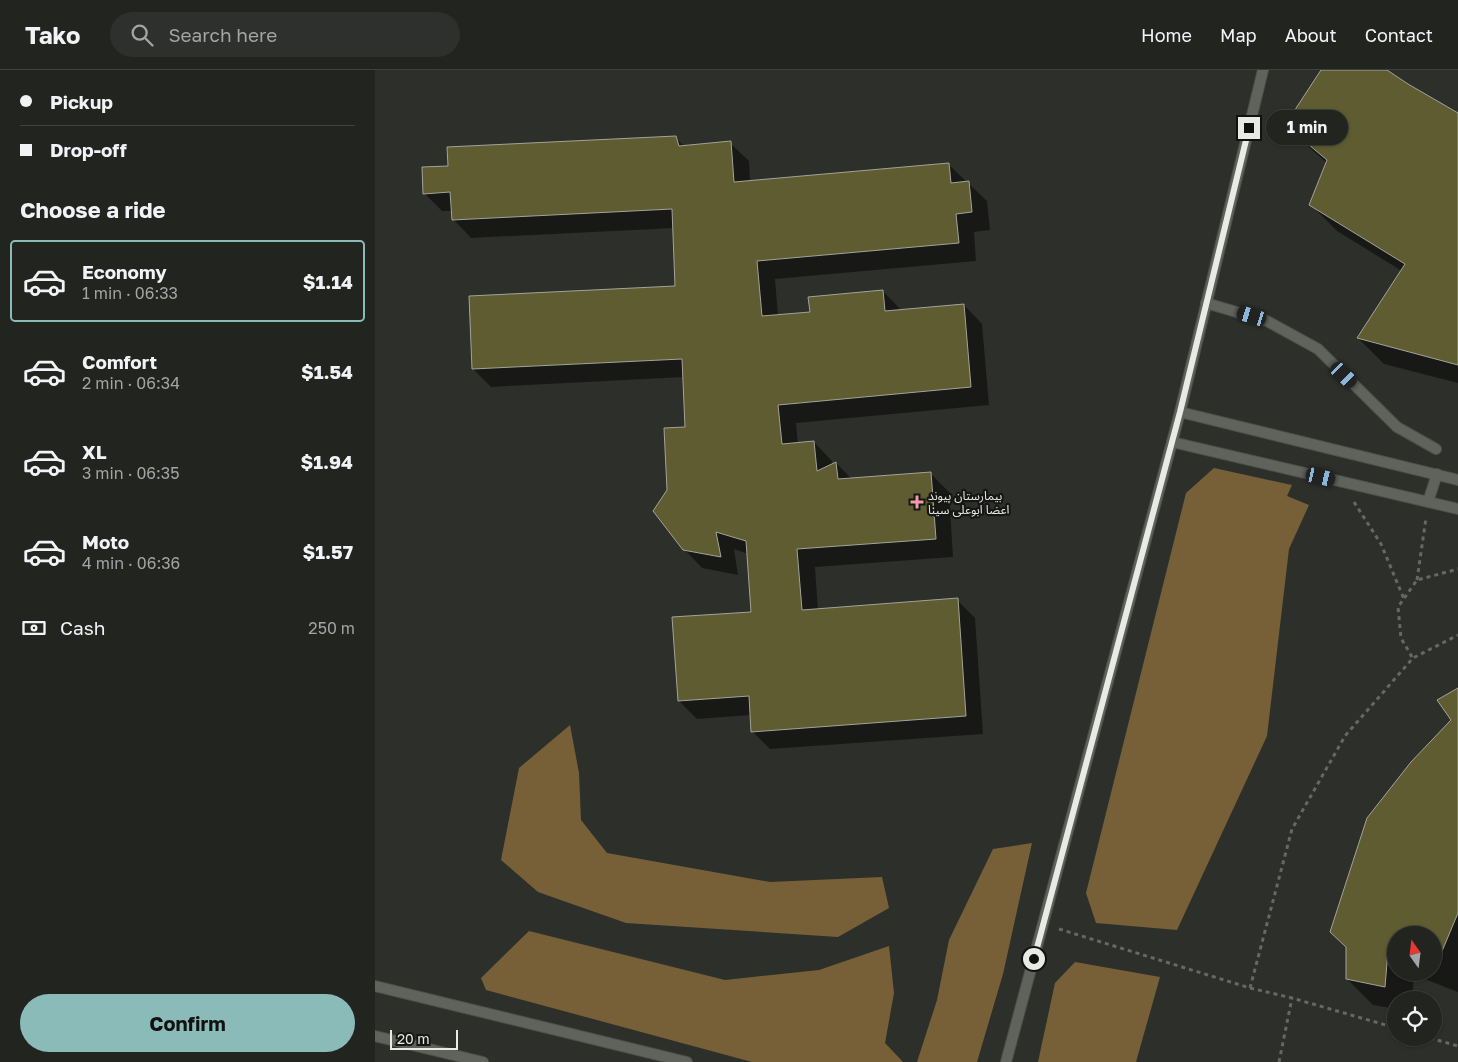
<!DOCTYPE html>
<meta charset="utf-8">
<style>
:root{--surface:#222420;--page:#2e302d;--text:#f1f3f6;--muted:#a2a4a5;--line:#3f413e;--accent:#8bbbb9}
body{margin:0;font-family:"Golos Text","Noto Sans Arabic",sans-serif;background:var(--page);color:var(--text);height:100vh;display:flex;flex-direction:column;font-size:19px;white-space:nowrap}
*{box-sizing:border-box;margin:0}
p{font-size:16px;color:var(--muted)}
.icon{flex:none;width:28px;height:28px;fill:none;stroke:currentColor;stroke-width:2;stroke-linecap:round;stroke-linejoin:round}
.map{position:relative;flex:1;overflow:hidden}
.sheet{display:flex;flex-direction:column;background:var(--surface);width:375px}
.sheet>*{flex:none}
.hud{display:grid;align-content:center;height:110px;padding:0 20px;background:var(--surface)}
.needle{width:32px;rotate:346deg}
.controls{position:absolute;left:1012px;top:856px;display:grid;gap:10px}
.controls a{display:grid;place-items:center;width:55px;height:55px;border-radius:50%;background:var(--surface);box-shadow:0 1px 4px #0004,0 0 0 1px var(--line);font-size:25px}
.scale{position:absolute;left:15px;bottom:12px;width:68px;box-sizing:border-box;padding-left:5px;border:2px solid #e8eae6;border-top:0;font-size:14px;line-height:18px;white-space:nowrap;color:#e8eae6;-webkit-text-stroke:4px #161715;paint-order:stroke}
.end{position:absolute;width:22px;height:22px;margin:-11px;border:6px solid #e8eae6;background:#111;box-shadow:0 0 0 2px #111}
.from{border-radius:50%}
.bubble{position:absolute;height:35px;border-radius:18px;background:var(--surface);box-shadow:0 1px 4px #0004,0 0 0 1px var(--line);font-size:16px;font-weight:700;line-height:35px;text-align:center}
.car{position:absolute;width:15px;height:30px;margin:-15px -8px;border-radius:6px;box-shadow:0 0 4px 1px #0007;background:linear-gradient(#222 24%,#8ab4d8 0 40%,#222 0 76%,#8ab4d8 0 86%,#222 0)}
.hud b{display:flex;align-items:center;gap:18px;height:48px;font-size:19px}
.hud b+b{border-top:1px solid var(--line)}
.hud i{width:12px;height:12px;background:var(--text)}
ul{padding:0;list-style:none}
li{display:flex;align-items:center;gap:15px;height:82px;margin:0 10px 8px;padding:0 10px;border:2px solid transparent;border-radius:5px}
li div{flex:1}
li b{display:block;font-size:19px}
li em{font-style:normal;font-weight:700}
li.on{border-color:var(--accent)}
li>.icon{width:45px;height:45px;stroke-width:1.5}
h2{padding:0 20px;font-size:22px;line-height:60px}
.pay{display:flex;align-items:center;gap:12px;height:55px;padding:0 20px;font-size:19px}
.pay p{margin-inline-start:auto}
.primary-button{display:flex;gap:10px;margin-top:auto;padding:10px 20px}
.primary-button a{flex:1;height:58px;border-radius:30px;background:var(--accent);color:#111;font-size:20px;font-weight:700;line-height:58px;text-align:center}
header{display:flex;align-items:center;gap:30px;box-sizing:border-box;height:70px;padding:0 25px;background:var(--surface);border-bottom:1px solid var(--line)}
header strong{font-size:24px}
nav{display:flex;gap:28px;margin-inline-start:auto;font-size:18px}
.search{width:350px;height:45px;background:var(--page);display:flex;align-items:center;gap:12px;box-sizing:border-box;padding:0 18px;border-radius:28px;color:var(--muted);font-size:19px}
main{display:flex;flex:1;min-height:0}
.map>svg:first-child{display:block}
</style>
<header>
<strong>Tako</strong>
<div class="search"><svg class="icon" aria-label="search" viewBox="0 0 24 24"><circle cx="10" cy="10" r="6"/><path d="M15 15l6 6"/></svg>Search here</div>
<nav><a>Home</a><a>Map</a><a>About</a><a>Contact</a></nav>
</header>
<main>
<section class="sheet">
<div class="hud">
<b><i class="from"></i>Pickup</b>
<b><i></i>Drop-off</b>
</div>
<h2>Choose a ride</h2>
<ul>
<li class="on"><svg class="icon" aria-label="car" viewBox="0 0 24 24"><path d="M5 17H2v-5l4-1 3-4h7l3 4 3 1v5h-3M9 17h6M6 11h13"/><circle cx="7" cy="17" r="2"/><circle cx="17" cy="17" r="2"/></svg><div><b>Economy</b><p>1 min · 06:33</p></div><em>$1.14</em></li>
<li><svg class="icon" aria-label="car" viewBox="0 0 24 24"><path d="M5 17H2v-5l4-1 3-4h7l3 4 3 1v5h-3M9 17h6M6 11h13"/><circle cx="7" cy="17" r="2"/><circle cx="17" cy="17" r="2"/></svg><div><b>Comfort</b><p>2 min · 06:34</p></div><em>$1.54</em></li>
<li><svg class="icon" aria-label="car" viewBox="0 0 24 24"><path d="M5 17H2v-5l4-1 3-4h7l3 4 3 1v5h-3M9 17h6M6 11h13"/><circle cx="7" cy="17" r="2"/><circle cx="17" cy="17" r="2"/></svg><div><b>XL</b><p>3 min · 06:35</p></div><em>$1.94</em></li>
<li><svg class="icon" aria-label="car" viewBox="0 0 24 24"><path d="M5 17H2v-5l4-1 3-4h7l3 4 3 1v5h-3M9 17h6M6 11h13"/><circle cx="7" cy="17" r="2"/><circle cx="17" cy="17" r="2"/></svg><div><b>Moto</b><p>4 min · 06:36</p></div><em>$1.57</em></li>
</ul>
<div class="pay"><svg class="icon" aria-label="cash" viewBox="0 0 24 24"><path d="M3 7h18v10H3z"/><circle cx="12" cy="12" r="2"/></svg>Cash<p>250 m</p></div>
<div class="primary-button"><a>Confirm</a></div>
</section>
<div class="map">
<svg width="1083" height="992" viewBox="0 0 1083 992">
<rect width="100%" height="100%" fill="#2d302a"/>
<g fill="#776038">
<polygon points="839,398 917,415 912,426 934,435 914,479 892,666 802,860 721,853 711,823 811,423"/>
<polygon points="195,655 204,703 206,750 232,783 395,812 507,807 514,838 463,867 251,853 163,822 126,790 144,698"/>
<polygon points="657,773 628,904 602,992 542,992 562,930 574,870 618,779"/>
<polygon points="154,861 350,910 444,900 514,876 519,923 510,973 528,992 377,992 111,920 106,908"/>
<polygon points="700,892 785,907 761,992 663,992 680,913"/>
</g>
<g fill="#0007" fill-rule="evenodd">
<polygon points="948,0 1010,0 1033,16 1083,45 1083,313 1009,294 983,268 1027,201 962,161 936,135 952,93 937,80 911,54"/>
<polygon points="300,67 310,77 355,73 374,91 375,112 574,95 612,131 615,160 599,162 601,191 400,209 403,246 436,243 508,221 526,240 589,235 607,254 614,335 421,353 423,374 439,372 457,391 457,395 461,393 477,409 556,404 574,422 578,487 440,497 443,540 582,530 600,548 608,664 395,679 377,661 376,645 322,649 304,631 299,549 377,543 373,484 359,479 363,505 327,498 309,479 293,421 312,358 309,307 116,317 98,299 301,217 299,158 96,168 78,149 78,141 67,141 49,123 75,97"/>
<path d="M1083 619V922L1039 905 1037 930H1021V939L998 935 972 909V878L1077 650 1063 630ZM1021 865H1059V902H1021Z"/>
</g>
<g fill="#5e5c30" stroke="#a3a39b">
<polygon points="946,0 1012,0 1033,14 1083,43 1083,295 982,268 1030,194 934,135 952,90 910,55"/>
<polygon points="301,66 304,76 356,71 359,112 574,93 576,113 594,111 597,142 581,144 584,173 382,191 387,246 435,242 433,227 508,220 510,241 589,234 596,317 403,335 407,374 439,371 442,401 461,392 463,409 556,402 561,469 422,479 427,540 583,528 591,646 376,662 374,626 303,631 297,547 376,542 371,471 341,462 346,487 308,480 278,441 292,420 289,358 310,357 307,289 97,299 94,226 300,216 297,139 77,150 75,122 48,124 47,97 73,96 72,77"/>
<polygon points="1083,618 1083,843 1060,898 1059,898 1059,865 1021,865 1021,883 1013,880 1010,917 971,909 971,877 955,862 992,748 1036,692 1076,650 1062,630"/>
</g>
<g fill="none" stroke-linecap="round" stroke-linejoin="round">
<g stroke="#4c4f4a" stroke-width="12">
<g id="service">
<polyline points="831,233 892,251 943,279 1022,357 1061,379"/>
<polyline points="805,342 1083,410"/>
<polyline points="797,372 1083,439"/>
<polyline points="1053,432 1062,404"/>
<polyline points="0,916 312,992"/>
<polyline points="0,966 108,992"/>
<polyline points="631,992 805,342 888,0"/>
</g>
</g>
<g stroke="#656863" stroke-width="3" stroke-dasharray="4 4" stroke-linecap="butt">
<polyline points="979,432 1006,474 1029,529"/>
<polyline points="1042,510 1051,448"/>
<polyline points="1037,587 1026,568 1023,537 1042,510 1083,499"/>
<polyline points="684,859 875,918 917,928 1021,958"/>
<polyline points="875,918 917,759 970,666 1038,588 1083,565"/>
<polyline points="1055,968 1083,976"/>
<polyline points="904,992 917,928"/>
</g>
<use href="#service" stroke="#5f635c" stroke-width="10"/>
</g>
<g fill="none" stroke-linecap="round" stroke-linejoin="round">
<polyline stroke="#e8eae6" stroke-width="6" points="659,889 805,342 874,58"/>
</g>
<path fill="#f39aaa" stroke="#161715" stroke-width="2" d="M539.5 424.5h5v5h5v5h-5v5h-5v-5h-5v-5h5z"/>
<g text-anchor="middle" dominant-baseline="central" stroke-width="4.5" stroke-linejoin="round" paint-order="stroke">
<g font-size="12" fill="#e8eae6" stroke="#161715" text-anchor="start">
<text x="553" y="425">بیمارستان پیوند<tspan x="553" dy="14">اعضا ابوعلی سینا</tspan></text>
</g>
</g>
</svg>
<div class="controls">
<a><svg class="needle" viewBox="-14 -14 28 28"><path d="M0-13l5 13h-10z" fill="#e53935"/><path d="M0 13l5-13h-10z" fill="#a2a4a5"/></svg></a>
<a><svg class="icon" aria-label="locate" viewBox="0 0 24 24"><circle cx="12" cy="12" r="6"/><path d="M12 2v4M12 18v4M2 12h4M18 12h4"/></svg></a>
</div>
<div class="scale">20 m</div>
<i class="end from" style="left:659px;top:889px"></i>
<i class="end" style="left:874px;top:58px"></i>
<div class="bubble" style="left:891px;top:40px;width:82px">1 min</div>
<i class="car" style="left:877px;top:246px;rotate:287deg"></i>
<i class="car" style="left:969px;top:305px;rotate:134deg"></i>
<i class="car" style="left:946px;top:407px;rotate:103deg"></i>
</div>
</main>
